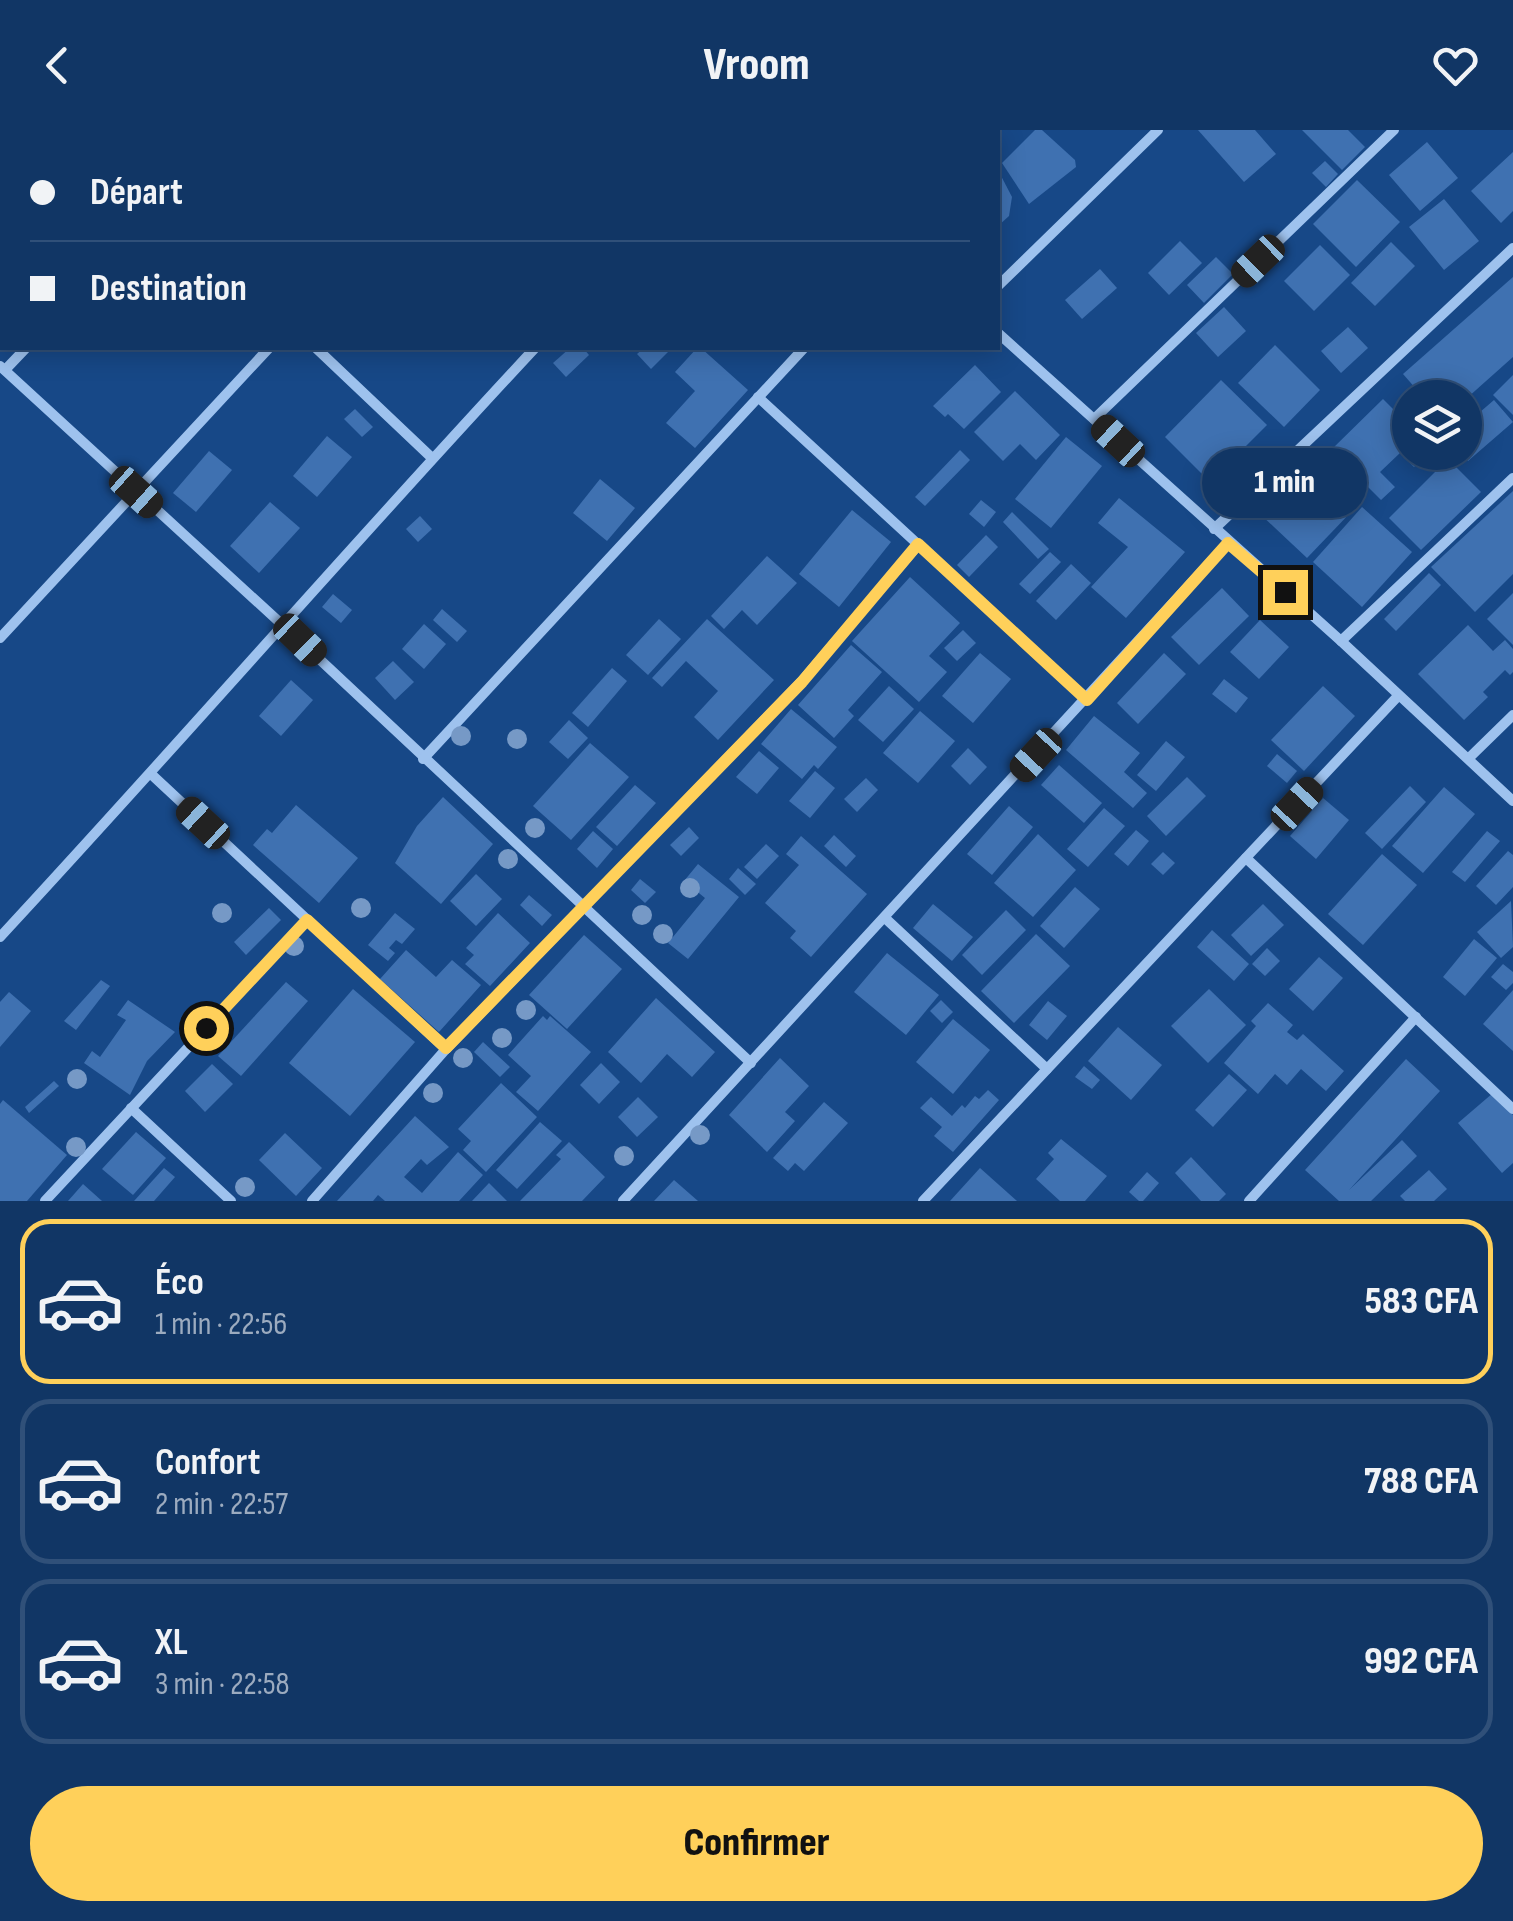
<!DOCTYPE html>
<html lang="fr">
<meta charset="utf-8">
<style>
:root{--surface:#113665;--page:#1e416e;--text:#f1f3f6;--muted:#9cabbf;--line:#305079;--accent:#ffd05a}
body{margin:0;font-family:"Sofia Sans Condensed",sans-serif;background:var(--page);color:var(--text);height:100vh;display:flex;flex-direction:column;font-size:38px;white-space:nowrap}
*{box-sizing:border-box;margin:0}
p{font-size:32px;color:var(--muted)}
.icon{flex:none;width:55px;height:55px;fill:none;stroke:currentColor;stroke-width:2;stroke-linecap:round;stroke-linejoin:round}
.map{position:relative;height:1071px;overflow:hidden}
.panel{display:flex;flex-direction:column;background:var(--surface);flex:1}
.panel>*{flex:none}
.hud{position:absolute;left:0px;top:0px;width:1000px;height:220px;box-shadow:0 5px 25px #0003,0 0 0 2px var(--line);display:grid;align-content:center;height:220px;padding:0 30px;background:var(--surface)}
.controls{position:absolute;left:1392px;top:250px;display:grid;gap:20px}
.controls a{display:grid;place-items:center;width:90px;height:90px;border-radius:50%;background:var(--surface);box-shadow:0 5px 25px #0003,0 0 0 2px var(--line);font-size:50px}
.end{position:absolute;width:45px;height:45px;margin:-22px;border:12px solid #ffd05a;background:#111;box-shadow:0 0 0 5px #111}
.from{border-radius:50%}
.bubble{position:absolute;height:70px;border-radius:35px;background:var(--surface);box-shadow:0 5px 25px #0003,0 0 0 2px var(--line);font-size:32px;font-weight:800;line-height:70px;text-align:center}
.car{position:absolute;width:30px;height:60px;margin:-30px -15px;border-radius:12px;box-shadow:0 0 8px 2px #0007;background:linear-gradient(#222 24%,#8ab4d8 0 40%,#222 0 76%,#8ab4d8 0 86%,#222 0)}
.hud b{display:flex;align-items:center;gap:35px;height:95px;font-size:38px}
.hud b+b{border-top:2px solid var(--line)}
.hud i{width:25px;height:25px;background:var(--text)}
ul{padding:18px 0 0;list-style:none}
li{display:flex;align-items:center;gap:30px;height:165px;margin:0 20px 15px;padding:0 10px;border:5px solid var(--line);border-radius:30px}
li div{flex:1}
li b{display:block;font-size:38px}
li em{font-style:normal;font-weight:800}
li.on{border-color:var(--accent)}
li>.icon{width:90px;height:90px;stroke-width:1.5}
.action{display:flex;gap:20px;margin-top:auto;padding:20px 30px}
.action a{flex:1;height:115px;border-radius:60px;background:var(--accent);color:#111;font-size:40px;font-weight:800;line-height:115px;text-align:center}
header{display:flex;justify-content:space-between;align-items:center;height:130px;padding:0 30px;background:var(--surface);font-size:45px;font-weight:800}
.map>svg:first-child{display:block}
</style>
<header><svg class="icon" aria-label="back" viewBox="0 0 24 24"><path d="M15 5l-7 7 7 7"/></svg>Vroom<svg class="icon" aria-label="heart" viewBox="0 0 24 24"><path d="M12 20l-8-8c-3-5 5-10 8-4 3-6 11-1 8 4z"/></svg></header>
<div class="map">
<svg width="1513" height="1071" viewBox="0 0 1513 1071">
<rect width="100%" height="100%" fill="#174887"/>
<g fill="#3f71b1">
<polygon points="1035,0 1042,0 1075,30 1076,37 1029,74 1002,33"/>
<polygon points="1198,0 1255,0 1276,24 1244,52"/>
<polygon points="1302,0 1348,0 1365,17 1342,40"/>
<polygon points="1427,12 1458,48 1420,81 1389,45"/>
<polygon points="1513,22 1513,81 1501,93 1471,61"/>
<polygon points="1325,31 1338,44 1326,57 1312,43"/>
<polygon points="998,40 1012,67 1009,86 998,96"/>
<polygon points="1357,50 1400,92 1356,137 1313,94"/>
<polygon points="1444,69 1479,111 1444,140 1409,97"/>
<polygon points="1180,111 1202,133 1169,165 1148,143"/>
<polygon points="1391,112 1415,136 1375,176 1351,153"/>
<polygon points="1320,115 1350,145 1314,181 1284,151"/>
<polygon points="1216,127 1233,144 1204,173 1187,155"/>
<polygon points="1100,139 1117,158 1082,189 1065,170"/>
<polygon points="1513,147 1513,227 1467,268 1424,268 1403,244"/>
<polygon points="1224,177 1246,201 1218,227 1196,203"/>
<polygon points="1348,197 1368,218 1341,243 1321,221"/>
<polygon points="1275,215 1320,260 1284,297 1238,253"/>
<polygon points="570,218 583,218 589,225 566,247 553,233"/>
<polygon points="644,218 672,218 651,239 637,224"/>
<polygon points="697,218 701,218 748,260 695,318 666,293 695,261 675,242"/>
<polygon points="975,235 1001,262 964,299 948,284 945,287 933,276"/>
<polygon points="1513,245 1513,285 1493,265"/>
<polygon points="1221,250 1267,295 1210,352 1165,307"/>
<polygon points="1015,261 1060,305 1036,330 1020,314 1003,331 974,302"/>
<polygon points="1383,269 1410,296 1410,322 1429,322 1414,337 1400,323 1380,342 1395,357 1381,370 1331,320"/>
<polygon points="1494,270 1513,292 1468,331 1460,322 1465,322 1465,295"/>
<polygon points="355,279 373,297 362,307 344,289"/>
<polygon points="327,306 352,327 317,367 293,346"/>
<polygon points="1066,307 1102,336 1051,398 1015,369"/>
<polygon points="960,320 970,330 925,376 915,367"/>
<polygon points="209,321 232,340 196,382 173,363"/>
<polygon points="1448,329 1481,362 1421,420 1389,388"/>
<polygon points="1304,334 1353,380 1307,428 1258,382"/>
<polygon points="600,349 635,378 607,411 573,383"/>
<polygon points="1513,361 1513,444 1475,482 1431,437"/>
<polygon points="1119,368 1185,422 1126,488 1091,457 1128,417 1098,393"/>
<polygon points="981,370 996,382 984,397 969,384"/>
<polygon points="270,372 300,398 259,443 230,416"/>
<polygon points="1362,377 1412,422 1362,477 1313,432"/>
<polygon points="852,380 891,412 839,477 799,444"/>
<polygon points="1012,382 1049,419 1038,429 1003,392"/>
<polygon points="420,386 432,399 418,412 406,399"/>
<polygon points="986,405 998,417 969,447 957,435"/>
<polygon points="1050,422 1061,432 1030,464 1019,454"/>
<polygon points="767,426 797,453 757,495 742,480 724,499 711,486"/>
<polygon points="1071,434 1091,453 1056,490 1036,471"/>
<polygon points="1429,443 1441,455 1396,501 1384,489"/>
<polygon points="910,447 960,493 929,526 947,542 919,572 852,511"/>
<polygon points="1222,458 1249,486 1199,535 1171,507"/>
<polygon points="1513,463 1513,515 1487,489"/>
<polygon points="333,464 352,480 341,493 322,477"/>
<polygon points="442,479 467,501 457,512 433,490"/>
<polygon points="659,489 681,509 648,545 626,525"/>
<polygon points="707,489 774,550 718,610 694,587 718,561 686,531 662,557 652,548"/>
<polygon points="1260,490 1289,517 1259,549 1230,522"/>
<polygon points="424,494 446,514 424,539 402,519"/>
<polygon points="1468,495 1493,521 1505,510 1513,519 1513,542 1510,545 1505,540 1483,562 1488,567 1464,590 1418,544"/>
<polygon points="963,500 976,513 957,531 944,518"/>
<polygon points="851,515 882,542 848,580 854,586 834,608 798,575"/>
<polygon points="980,523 1011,549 973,593 942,566"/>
<polygon points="1164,523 1186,544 1138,594 1117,573"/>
<polygon points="393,531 414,552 395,570 375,548"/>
<polygon points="612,538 627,551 588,597 572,583"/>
<polygon points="1224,549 1248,568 1236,583 1212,564"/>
<polygon points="291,550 313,570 281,606 259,586"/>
<polygon points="889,556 914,579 883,612 858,590"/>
<polygon points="1323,556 1355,586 1304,641 1271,610"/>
<polygon points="791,579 837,617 818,639 814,635 802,649 761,614"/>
<polygon points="920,581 955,611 918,653 883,623"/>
<polygon points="1094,586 1140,623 1124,642 1147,663 1133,678 1066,620"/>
<polygon points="569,590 588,608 568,629 549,612"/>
<polygon points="1166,611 1185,627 1156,661 1137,645"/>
<polygon points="590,613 629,647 571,710 533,676"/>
<polygon points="968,618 987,637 970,655 951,636"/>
<polygon points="759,621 779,638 757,664 736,647"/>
<polygon points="1277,624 1297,641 1287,653 1267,636"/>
<polygon points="1059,635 1102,673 1084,693 1041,655"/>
<polygon points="815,641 835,658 810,688 789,671"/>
<polygon points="1187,647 1206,666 1166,706 1147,686"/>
<polygon points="866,648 878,660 857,682 844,669"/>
<polygon points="635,655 656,673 617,716 596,697"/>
<polygon points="1410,656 1426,672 1382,719 1365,703"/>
<polygon points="1444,657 1475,684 1423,743 1392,716"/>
<polygon points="443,667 493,714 441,774 395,733 417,696"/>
<polygon points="1323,668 1349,690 1316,729 1290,706"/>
<polygon points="296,675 358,728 319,773 253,715 267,699 272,703"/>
<polygon points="1009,676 1033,697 992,745 967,724"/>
<polygon points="1104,678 1125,696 1088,737 1067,719"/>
<polygon points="689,697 699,708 681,726 670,715"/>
<polygon points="1136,700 1149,711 1128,736 1114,724"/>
<polygon points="593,701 613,719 597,738 577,719"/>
<polygon points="1487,701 1500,711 1465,752 1452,742"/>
<polygon points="1038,704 1076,740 1033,787 994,753"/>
<polygon points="834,705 856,726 846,737 824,716"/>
<polygon points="801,706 867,764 811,827 790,808 796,801 765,773 799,735 786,724"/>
<polygon points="766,714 779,726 757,749 744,737"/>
<polygon points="1508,721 1513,725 1513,757 1496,775 1476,756"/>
<polygon points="1163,722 1175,733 1163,745 1151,734"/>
<polygon points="1382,724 1417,755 1363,815 1328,784"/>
<polygon points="698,734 739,767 688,829 668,813 705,768 684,751"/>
<polygon points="738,738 756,754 745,765 729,749"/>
<polygon points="476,744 502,769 476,796 450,771"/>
<polygon points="640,749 656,762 645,773 631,760"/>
<polygon points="1075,757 1100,779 1064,818 1040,796"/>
<polygon points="529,765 552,785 542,796 520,775"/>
<polygon points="1511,771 1513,817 1501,828 1477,802"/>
<polygon points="933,774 973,807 952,831 913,798"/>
<polygon points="1263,774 1284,795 1251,826 1231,805"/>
<polygon points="269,778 281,790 246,825 234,812"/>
<polygon points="1006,780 1026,800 982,845 962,825"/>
<polygon points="395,783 415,799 402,814 396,810 389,818 395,823 388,831 368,815"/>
<polygon points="498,783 530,813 490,856 465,834 474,825 466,818"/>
<polygon points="1212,800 1249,834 1234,851 1197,817"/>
<polygon points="1036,804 1070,836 1014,893 981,861"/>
<polygon points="584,805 622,839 567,899 529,865"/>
<polygon points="1474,809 1497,828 1465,866 1443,847"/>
<polygon points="1267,818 1280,831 1265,846 1252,834"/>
<polygon points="406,820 436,847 452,830 481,855 439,902 380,849"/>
<polygon points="887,823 939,865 906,905 854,862"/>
<polygon points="1319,827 1343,848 1313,881 1289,859"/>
<polygon points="1503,834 1513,842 1513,853 1506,860 1491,847"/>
<polygon points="101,850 110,856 76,900 64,891"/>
<polygon points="286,852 308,871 241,946 218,926"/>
<polygon points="353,859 415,912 350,986 289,933"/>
<polygon points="1209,859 1246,895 1208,933 1171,896"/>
<polygon points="1513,860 1513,921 1483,894"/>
<polygon points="9,862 31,881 0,917 0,872"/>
<polygon points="656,868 715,922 692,947 667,924 641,953 608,922"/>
<polygon points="128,870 175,902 147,931 130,965 84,933 92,921 100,927 126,890 117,885"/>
<polygon points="941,870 953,882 942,893 930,881"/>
<polygon points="1048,871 1067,886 1047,910 1029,895"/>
<polygon points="1268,873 1293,895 1287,902 1297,910 1303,904 1344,941 1326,961 1301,939 1287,955 1275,944 1258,964 1224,933 1256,896 1251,891"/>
<polygon points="543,886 547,890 550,886 591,922 538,981 516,962 531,946 508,925"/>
<polygon points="953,889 990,920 953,964 916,932"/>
<polygon points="1118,897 1162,935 1131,970 1088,931"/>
<polygon points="483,912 510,937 500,947 474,922"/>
<polygon points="780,928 809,956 785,982 795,991 767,1022 729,985"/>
<polygon points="1406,929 1440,961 1349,1060 1402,1010 1417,1026 1371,1071 1339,1071 1305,1040"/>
<polygon points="601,933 620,952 599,974 580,955"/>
<polygon points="212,934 233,954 205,982 185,961"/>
<polygon points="1084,936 1100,950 1092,959 1075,947"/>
<polygon points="1229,944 1247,960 1213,997 1195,980"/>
<polygon points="54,951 59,956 29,983 25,977"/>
<polygon points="501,953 537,987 486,1042 463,1020 471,1011 458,999"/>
<polygon points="988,960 999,970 953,1022 934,1006 942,997 920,978 931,967 952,986 962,975 965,978 975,966 979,969"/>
<polygon points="1493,963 1513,985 1513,1033 1502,1043 1458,993"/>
<polygon points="638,967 658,987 637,1007 618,987"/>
<polygon points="3,970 67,1025 27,1071 0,1071 0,974"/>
<polygon points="824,972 848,993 804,1041 795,1033 788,1041 773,1028"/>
<polygon points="415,986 449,1017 427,1035 421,1029 404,1047 422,1063 458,1022 483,1045 459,1071 385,1071 378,1065 373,1071 337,1071"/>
<polygon points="540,992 562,1011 517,1059 496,1040"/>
<polygon points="136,1002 166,1028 133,1065 102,1039"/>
<polygon points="285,1003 322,1038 296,1066 259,1030"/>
<polygon points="1061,1009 1107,1046 1085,1071 1060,1071 1036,1049 1054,1029 1048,1023"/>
<polygon points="569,1012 605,1047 582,1071 520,1071 561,1029 556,1025"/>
<polygon points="1191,1027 1226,1064 1219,1071 1201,1071 1175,1043"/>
<polygon points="164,1038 175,1047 154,1071 134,1071"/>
<polygon points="980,1038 1017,1071 950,1071"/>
<polygon points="1429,1040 1447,1059 1434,1071 1405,1071 1400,1066"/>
<polygon points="1147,1042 1159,1053 1143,1071 1139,1071 1129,1062"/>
<polygon points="674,1050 698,1071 654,1071"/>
<polygon points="489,1053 507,1071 472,1071"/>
<polygon points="83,1054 102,1071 68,1071"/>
</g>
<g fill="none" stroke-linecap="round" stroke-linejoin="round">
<g stroke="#9ec2ee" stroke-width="10">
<polyline points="483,0 486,2"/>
<polyline points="779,0 782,2"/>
<polyline points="14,2 17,0"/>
<polyline points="226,2 229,0"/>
<polyline points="467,2 469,0"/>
<polyline points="737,2 739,0"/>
<polyline points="907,2 910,0"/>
<polyline points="0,16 2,13"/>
<polyline points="998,156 1158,0"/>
<polyline points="998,203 1341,511 1513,671"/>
<polyline points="316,218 432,328"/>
<polyline points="0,236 300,511 751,933"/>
<polyline points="5,240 26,218"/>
<polyline points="758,267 1087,570"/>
<polyline points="1094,289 1394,0"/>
<polyline points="1214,399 1513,118"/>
<polyline points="0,508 269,218"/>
<polyline points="1341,511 1513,348"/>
<polyline points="1469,628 1513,585"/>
<polyline points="423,629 804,218"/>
<polyline points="151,644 446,919"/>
<polyline points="1246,728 1513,979"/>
<polyline points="885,788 1047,939"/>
<path d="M0 807C181 612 354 412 535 218"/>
<polyline points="131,978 231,1071"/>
<polyline points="45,1071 307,790"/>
<polyline points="312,1071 446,919 801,552 918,415"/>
<polyline points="623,1071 1228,413"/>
<polyline points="923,1071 1398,566"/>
<polyline points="1249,1071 1416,887"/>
</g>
</g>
<g fill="#7699c6">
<circle cx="461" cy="606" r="10"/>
<circle cx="517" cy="609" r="10"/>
<circle cx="535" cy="698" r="10"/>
<circle cx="508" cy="729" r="10"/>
<circle cx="690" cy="758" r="10"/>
<circle cx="361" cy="778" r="10"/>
<circle cx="222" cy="783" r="10"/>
<circle cx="642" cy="785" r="10"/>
<circle cx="663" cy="804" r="10"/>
<circle cx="294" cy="816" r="10"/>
<circle cx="526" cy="880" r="10"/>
<circle cx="502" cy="908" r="10"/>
<circle cx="463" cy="928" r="10"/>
<circle cx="77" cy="949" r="10"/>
<circle cx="433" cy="963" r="10"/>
<circle cx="700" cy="1005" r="10"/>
<circle cx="76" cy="1017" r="10"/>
<circle cx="624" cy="1026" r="10"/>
<circle cx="245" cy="1057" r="10"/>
</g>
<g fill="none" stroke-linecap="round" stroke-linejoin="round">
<polyline stroke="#ffd05a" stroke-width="12" points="206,898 307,790 446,918 802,552 918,414 1087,570 1228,413 1285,462"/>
</g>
</svg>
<div class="controls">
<a><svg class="icon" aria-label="layers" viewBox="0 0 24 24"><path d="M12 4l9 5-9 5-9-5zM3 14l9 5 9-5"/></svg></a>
</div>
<i class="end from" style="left:206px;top:898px"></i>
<i class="end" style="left:1285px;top:462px"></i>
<div class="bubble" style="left:1202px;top:318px;width:165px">1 min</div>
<i class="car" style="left:1258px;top:131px;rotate:226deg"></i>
<i class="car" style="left:1118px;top:311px;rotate:313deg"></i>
<i class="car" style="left:136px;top:362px;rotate:132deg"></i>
<i class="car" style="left:300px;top:510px;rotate:134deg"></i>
<i class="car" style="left:1036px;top:625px;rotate:223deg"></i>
<i class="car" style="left:1297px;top:674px;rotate:43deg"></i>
<i class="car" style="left:203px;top:693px;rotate:313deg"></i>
<div class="hud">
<b><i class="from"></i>Départ</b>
<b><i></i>Destination</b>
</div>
</div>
<section class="panel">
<ul>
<li class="on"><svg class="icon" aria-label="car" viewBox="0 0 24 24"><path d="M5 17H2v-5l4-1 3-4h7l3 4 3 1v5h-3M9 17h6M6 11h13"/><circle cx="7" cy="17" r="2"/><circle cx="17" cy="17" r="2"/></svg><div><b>Éco</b><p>1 min · 22:56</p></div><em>583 CFA</em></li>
<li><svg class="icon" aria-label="car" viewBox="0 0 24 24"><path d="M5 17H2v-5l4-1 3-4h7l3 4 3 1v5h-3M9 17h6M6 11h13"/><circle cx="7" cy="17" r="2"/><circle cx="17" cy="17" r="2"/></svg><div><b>Confort</b><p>2 min · 22:57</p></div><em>788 CFA</em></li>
<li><svg class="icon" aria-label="car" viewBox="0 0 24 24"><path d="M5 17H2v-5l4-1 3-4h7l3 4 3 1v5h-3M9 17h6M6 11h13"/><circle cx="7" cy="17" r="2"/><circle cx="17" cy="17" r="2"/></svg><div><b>XL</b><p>3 min · 22:58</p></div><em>992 CFA</em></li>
</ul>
<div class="action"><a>Confirmer</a></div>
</section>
